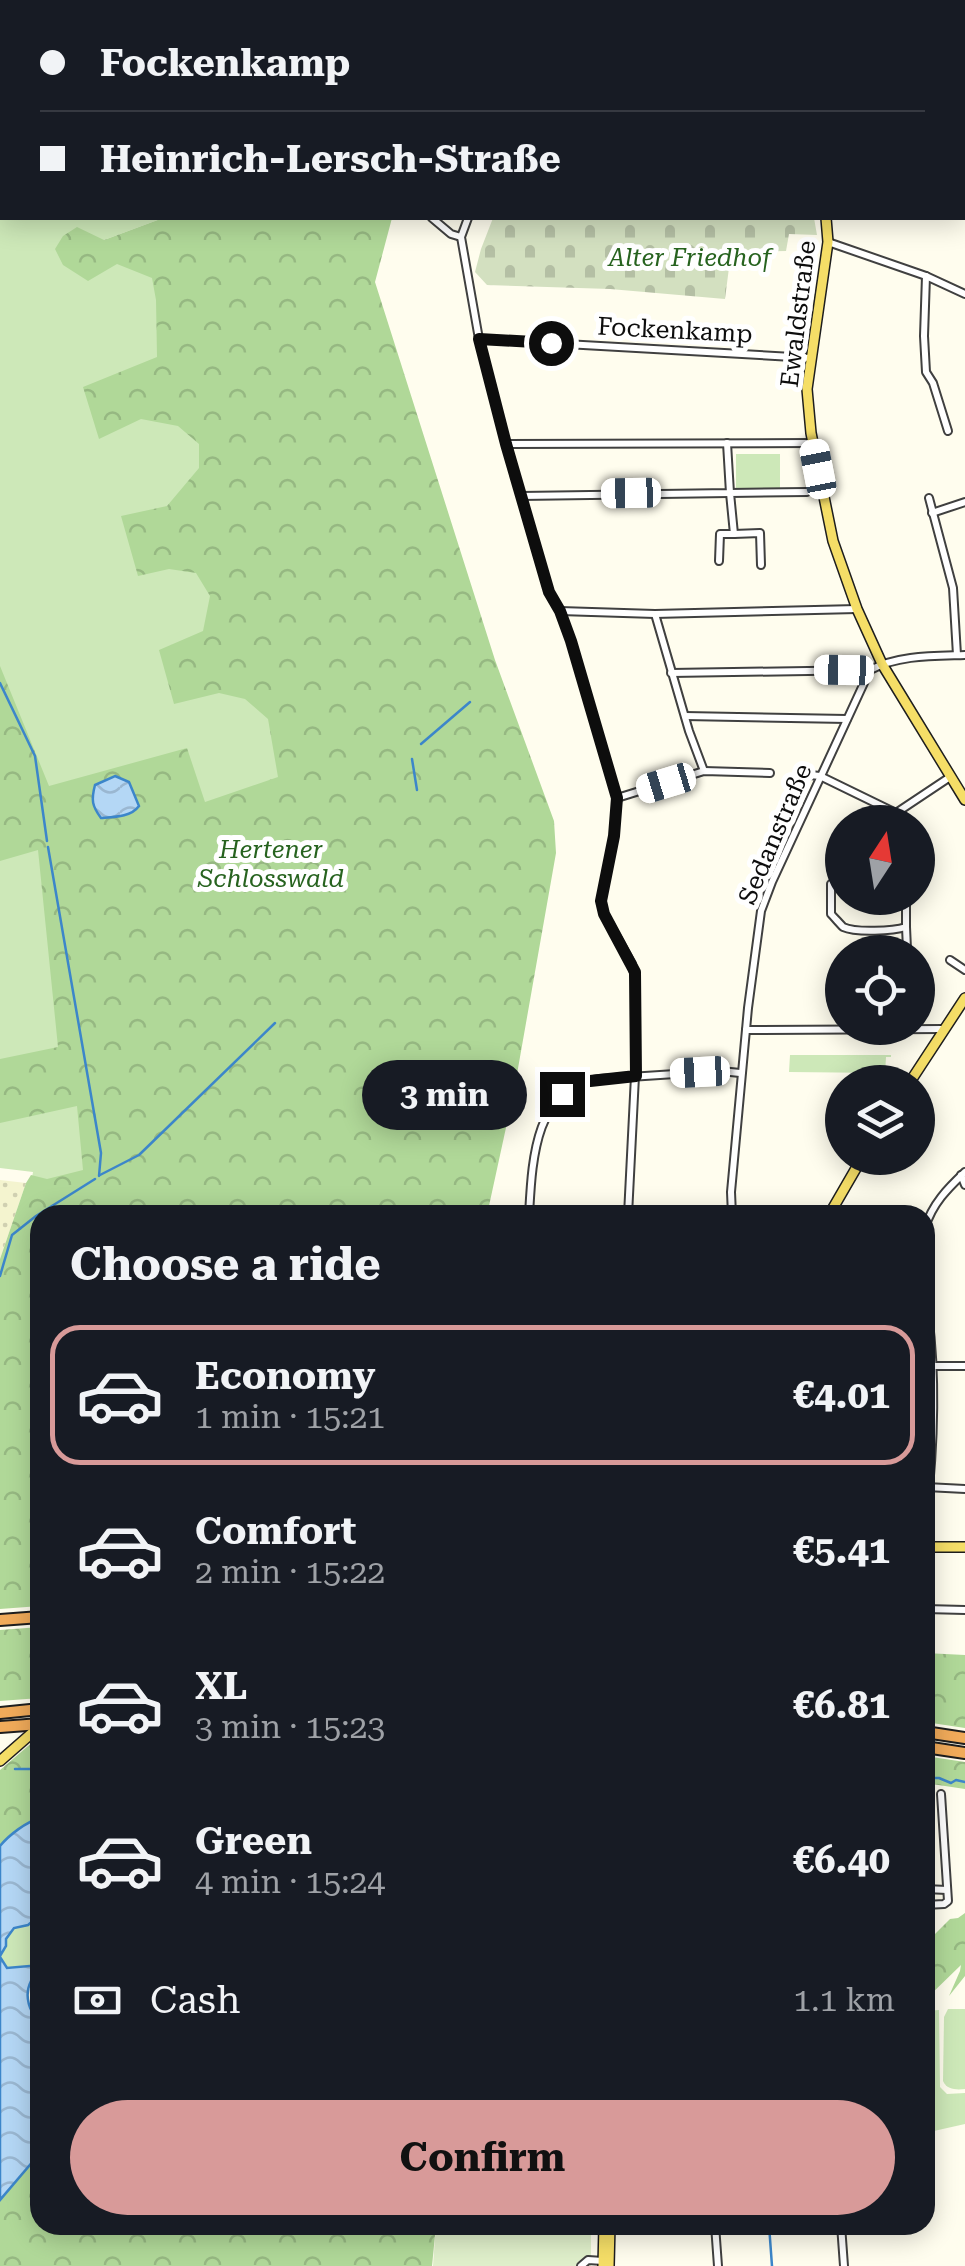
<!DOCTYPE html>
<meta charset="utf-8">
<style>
:root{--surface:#171b24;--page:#242831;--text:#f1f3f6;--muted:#9ea1a6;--line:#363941;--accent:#d89a99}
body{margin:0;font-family:"Roboto Serif",serif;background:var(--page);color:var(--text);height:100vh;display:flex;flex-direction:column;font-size:38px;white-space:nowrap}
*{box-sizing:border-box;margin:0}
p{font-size:32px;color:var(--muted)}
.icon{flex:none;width:55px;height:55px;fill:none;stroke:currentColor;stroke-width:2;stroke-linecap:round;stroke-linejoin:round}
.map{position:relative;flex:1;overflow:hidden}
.panel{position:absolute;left:30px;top:1205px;width:905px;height:1030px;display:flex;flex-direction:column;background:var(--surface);border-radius:30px;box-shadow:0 5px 25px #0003}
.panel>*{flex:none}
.hud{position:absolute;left:0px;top:0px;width:965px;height:220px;box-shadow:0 5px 25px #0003;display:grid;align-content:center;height:220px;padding:0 40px;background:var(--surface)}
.needle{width:65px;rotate:12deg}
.buttons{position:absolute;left:825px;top:805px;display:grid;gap:20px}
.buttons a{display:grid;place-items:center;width:110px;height:110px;border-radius:50%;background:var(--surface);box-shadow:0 5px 25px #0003;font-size:50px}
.end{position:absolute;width:45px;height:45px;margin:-22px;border:12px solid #0d0d0d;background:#fff;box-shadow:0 0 0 5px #fff}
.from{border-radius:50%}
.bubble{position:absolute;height:70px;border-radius:35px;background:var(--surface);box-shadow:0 5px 25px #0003;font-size:32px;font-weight:700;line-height:70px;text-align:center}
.car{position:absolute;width:30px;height:60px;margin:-30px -15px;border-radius:12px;box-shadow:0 0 8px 2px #0007;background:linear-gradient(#fff 24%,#345 0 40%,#fff 0 76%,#345 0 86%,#fff 0)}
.hud b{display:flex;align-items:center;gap:35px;height:95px;font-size:38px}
.hud b+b{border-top:2px solid var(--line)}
.hud i{width:25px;height:25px;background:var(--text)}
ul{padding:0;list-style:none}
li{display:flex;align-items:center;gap:30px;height:140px;margin:0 20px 15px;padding:0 20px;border:5px solid transparent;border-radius:30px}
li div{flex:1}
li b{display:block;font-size:38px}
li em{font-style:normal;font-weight:700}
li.active{border-color:var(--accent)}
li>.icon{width:90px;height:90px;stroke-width:1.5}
h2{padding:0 40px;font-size:45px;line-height:120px}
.pay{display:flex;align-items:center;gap:25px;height:110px;padding:0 40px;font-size:38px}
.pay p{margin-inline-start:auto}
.button{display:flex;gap:20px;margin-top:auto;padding:20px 40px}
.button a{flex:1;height:115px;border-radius:60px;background:var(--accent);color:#111;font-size:40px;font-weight:700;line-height:115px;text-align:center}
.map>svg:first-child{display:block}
</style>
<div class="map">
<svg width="965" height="2266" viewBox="0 0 965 2266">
<defs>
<pattern id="farmland-dots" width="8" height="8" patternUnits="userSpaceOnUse" patternTransform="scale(2.5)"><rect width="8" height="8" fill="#f4f4cf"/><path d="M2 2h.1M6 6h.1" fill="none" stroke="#d0d0b1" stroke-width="1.8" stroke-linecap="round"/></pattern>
<pattern id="forest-crowns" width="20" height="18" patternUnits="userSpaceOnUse" patternTransform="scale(2.5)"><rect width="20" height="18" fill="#b0d898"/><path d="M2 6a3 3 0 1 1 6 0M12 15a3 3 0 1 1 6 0" fill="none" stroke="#96b882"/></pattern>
<pattern id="cemetery-stones" width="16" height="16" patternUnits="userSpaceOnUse" patternTransform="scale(2.5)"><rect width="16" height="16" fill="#d3e0c0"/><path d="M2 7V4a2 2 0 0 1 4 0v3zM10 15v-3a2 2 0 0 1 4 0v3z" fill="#b4bfa4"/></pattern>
<pattern id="water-waves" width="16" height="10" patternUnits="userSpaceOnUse" patternTransform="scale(2.5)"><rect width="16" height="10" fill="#b4d7f5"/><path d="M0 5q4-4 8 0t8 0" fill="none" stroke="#9ab7d1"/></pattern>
</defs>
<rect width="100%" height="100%" fill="#fffdee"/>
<polygon fill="url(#farmland-dots)" points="0,1180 26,1183 0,1259"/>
<g fill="#cde8b8">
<polygon points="0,0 361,0 356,2 2,2 2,218 163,218 104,240 103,244 362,288 542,817 40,1215 31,1183 33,1172 0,1168"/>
<polygon points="736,454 780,454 780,490 736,489"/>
<polygon points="790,1055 891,1055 891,1057 886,1057 885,1073 789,1072"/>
<path d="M37 1915H40V1965L7 1968 0 1957C3 1952 3 1946 6 1941 12 1927 24 1922 37 1915Z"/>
<path d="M948 2009H965V2089C957 2090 947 2090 943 2081L944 2017Z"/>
<polygon points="939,2010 940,2087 947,2094 965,2093 965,2124 925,2133 925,2011"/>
</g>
<g fill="url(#forest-crowns)">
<polygon points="163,218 392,218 375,282 495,660 554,821 556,853 514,1091 487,1215 40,1215 40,1606 0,1609 0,1259 26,1183 31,1175 47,1179 83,1170 77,1106 0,1123 0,1059 58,1047 38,850 0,861 0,666 49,786 187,748 205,802 278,777 268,719 245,699 219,693 174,704 159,650 203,631 210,596 196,573 169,569 138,576 121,516 167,506 199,468 199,444 178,426 141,419 99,439 83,387 157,357 156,300 152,278 117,264 88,281 63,265 55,249 63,236 77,227 104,240"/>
<polygon points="40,1627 40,1698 0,1701 0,1630"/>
<polygon points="925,1653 965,1655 965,1728 925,1722"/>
<path d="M40 1740V1818C26 1822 9 1835 0 1846V1770L34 1741Z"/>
<polygon points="925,1756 965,1762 965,1789 925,1783"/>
<polygon points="965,1913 965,1976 949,1996 960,1971 961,1965 925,2000 925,1944 950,1919 958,1918"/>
<polygon points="40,2153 40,2225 436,2225 432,2266 0,2266 0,2200"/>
</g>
<polygon fill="url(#cemetery-stones)" points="493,218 814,218 817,235 789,234 786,251 731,252 725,299 610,289 487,285 475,272 481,249"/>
<polygon fill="#dfefca" points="436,2225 591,2225 591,2266 433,2266"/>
<g fill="url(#water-waves)" stroke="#3c86ca" stroke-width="2.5">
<path d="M115 776 129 782 139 806C131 817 115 817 101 818 92 806 91 800 95 785Z"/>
<path d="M40 1818V1915L28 1925 14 1928 6 1939V1946L0 1956V1846C9 1835 26 1822 40 1818Z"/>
<path d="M0 1957 7 1968 40 1965V1980L31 1981C26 1991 27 2002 32 2012L40 2011V2153L0 2200Z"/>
</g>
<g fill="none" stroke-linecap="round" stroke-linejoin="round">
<g stroke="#3c86ca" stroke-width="2.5">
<polyline points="0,683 35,756 47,841"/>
<polyline points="421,744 470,702"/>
<polyline points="412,759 417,790"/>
<polyline points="48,847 101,1153 99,1176"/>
<polyline points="100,1175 139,1155 275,1023"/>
<polyline points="0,1276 12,1235 36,1216 95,1179"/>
<polyline points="15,1769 40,1769"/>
<polyline points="925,1778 939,1778 951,1783 956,1780 965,1782"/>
<polyline points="769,2225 772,2266"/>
</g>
<g stroke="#404040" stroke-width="10">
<g id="minor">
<polyline points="503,0 504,2"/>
<polyline points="620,0 621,2"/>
<polyline points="486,2 487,0"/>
<polyline points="562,2 562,0"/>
<polyline points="677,2 688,0"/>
<polyline points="962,102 965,103"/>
<polyline points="962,211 965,212"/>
<polyline points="432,218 451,234 461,237"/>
<polyline points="468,218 461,237 479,339 506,444 549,592 560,611 571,641 617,798 614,836 601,901 604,914 632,964 636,983 635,1076 628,1215"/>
<polyline points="828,242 926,276 965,294"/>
<polyline points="926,276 924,336 926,372 933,383 948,431"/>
<polyline points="479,339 810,358"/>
<polyline points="506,444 813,443"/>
<polyline points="521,496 730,493 727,443"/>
<polyline points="929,498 953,588 957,655"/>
<polyline points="932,513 965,502"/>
<polyline points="734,534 760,533 761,565"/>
<polyline points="719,561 720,534 734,534 730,493 807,492"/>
<polyline points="560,611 655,614 857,609"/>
<polyline points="655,614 689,731 704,771"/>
<polyline points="671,673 870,670"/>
<polyline points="685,716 847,719"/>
<polyline points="800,774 820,776 896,813 950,777"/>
<polyline points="617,798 704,771 770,773"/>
<path d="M831 884V914C832 915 842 926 843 927 856 933 893 931 906 927V898"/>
<polyline points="906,927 907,949"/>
<polyline points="950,960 965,970"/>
<polyline points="746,1030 944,1029"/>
<polyline points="961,1175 965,1185"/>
<path d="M529 1215C532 1163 534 1086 599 1079L721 1071 740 1073"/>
<path d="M732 1215 731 1192 748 1008 761 911 772 882 870 670C898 655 933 656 965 655"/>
<path d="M925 1228C932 1204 948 1188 965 1172"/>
<path d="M925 1294C936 1358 935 1422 929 1488"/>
<polyline points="925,1366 965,1366"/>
<polyline points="926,1487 965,1489"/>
<polyline points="925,1609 965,1610"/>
<polyline points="925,1889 947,1890"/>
<polyline points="925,1905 944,1904 948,1901 941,1794"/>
<polyline points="715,2225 718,2266"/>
<polyline points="841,2225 844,2266"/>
<polyline points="581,2266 588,2260 603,2261"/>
</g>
</g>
<g stroke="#1e1e1e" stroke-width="12">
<g id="major">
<polyline points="824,0 824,2"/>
<polyline points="835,0 835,2"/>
<polyline points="826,218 828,242 807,389 811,433 833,541 857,609 882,664 965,800"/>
<polyline points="910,1082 965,998"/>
<polyline points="829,1215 862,1158"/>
<polyline points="925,1547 965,1547"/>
<polyline points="0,1761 40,1726"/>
<polyline points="603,2266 604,2225"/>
<polyline points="609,2266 610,2225"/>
</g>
</g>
<g stroke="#1e1e1e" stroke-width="14">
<g id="highway">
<polyline points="0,1620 40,1617"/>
<polyline points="0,1713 40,1709"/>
<polyline points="0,1727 40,1724"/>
<polyline points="925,1732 965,1738"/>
<polyline points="925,1747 965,1753"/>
</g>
</g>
<use href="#minor" stroke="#fff" stroke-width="6"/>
<use href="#major" stroke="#f5de67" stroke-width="9"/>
<use href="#highway" stroke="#f1ab5a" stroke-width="10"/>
</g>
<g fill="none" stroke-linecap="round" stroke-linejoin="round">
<polyline stroke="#0d0d0d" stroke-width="12" points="551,343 479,339 506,444 549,592 560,611 571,641 617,798 614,836 601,901 604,914 635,972 636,1076 581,1082 562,1094"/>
</g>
<g text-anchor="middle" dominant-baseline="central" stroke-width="10" stroke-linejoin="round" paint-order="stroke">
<g font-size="25" font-style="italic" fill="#27631f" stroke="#fff">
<text x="690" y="257">Alter Friedhof</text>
<text x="271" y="849">Hertener<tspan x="271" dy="29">Schlosswald</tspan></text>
</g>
<g font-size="25" fill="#0d0d0d" stroke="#fff">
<text transform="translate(798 314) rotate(-83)">Ewaldstraße</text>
<text transform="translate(675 330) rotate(3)">Fockenkamp</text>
<text transform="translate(775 834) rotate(-67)">Sedanstraße</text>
</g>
</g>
</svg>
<div class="buttons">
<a><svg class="needle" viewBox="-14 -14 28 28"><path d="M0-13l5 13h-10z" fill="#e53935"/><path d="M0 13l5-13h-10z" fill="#9ea1a6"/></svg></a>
<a><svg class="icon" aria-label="locate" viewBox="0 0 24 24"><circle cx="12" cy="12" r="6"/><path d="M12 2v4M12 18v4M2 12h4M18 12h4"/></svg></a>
<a><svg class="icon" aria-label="layers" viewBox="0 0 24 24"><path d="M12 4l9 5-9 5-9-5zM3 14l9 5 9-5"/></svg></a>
</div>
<i class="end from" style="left:551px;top:343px"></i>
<i class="end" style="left:562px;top:1094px"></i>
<div class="bubble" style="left:362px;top:1060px;width:165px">3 min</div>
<i class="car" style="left:818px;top:469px;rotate:349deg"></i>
<i class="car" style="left:631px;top:493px;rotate:269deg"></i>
<i class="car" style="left:844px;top:670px;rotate:271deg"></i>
<i class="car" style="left:666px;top:783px;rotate:253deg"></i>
<i class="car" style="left:700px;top:1072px;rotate:267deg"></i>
<div class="hud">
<b><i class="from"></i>Fockenkamp</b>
<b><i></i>Heinrich-Lersch-Straße</b>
</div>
<section class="panel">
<h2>Choose a ride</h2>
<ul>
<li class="active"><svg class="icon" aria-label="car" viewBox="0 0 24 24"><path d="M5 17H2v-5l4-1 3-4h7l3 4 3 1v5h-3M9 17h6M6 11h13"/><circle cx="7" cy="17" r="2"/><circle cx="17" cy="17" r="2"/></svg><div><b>Economy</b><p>1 min · 15:21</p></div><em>€4.01</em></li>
<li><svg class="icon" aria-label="car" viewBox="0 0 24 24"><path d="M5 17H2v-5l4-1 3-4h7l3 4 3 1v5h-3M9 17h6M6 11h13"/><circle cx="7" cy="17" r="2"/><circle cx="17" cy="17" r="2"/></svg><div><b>Comfort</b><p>2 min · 15:22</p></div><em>€5.41</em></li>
<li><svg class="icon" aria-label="car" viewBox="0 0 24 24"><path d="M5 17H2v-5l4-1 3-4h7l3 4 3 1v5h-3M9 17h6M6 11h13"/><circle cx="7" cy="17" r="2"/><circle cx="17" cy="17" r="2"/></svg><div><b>XL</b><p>3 min · 15:23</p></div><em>€6.81</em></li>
<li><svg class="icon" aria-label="car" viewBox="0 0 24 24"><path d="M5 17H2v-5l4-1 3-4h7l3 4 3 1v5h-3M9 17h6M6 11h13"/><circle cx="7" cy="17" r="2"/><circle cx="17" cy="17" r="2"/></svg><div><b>Green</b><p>4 min · 15:24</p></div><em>€6.40</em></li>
</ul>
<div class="pay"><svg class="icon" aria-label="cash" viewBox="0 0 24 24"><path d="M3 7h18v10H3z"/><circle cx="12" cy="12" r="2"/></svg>Cash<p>1.1 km</p></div>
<div class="button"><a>Confirm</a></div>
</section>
</div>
